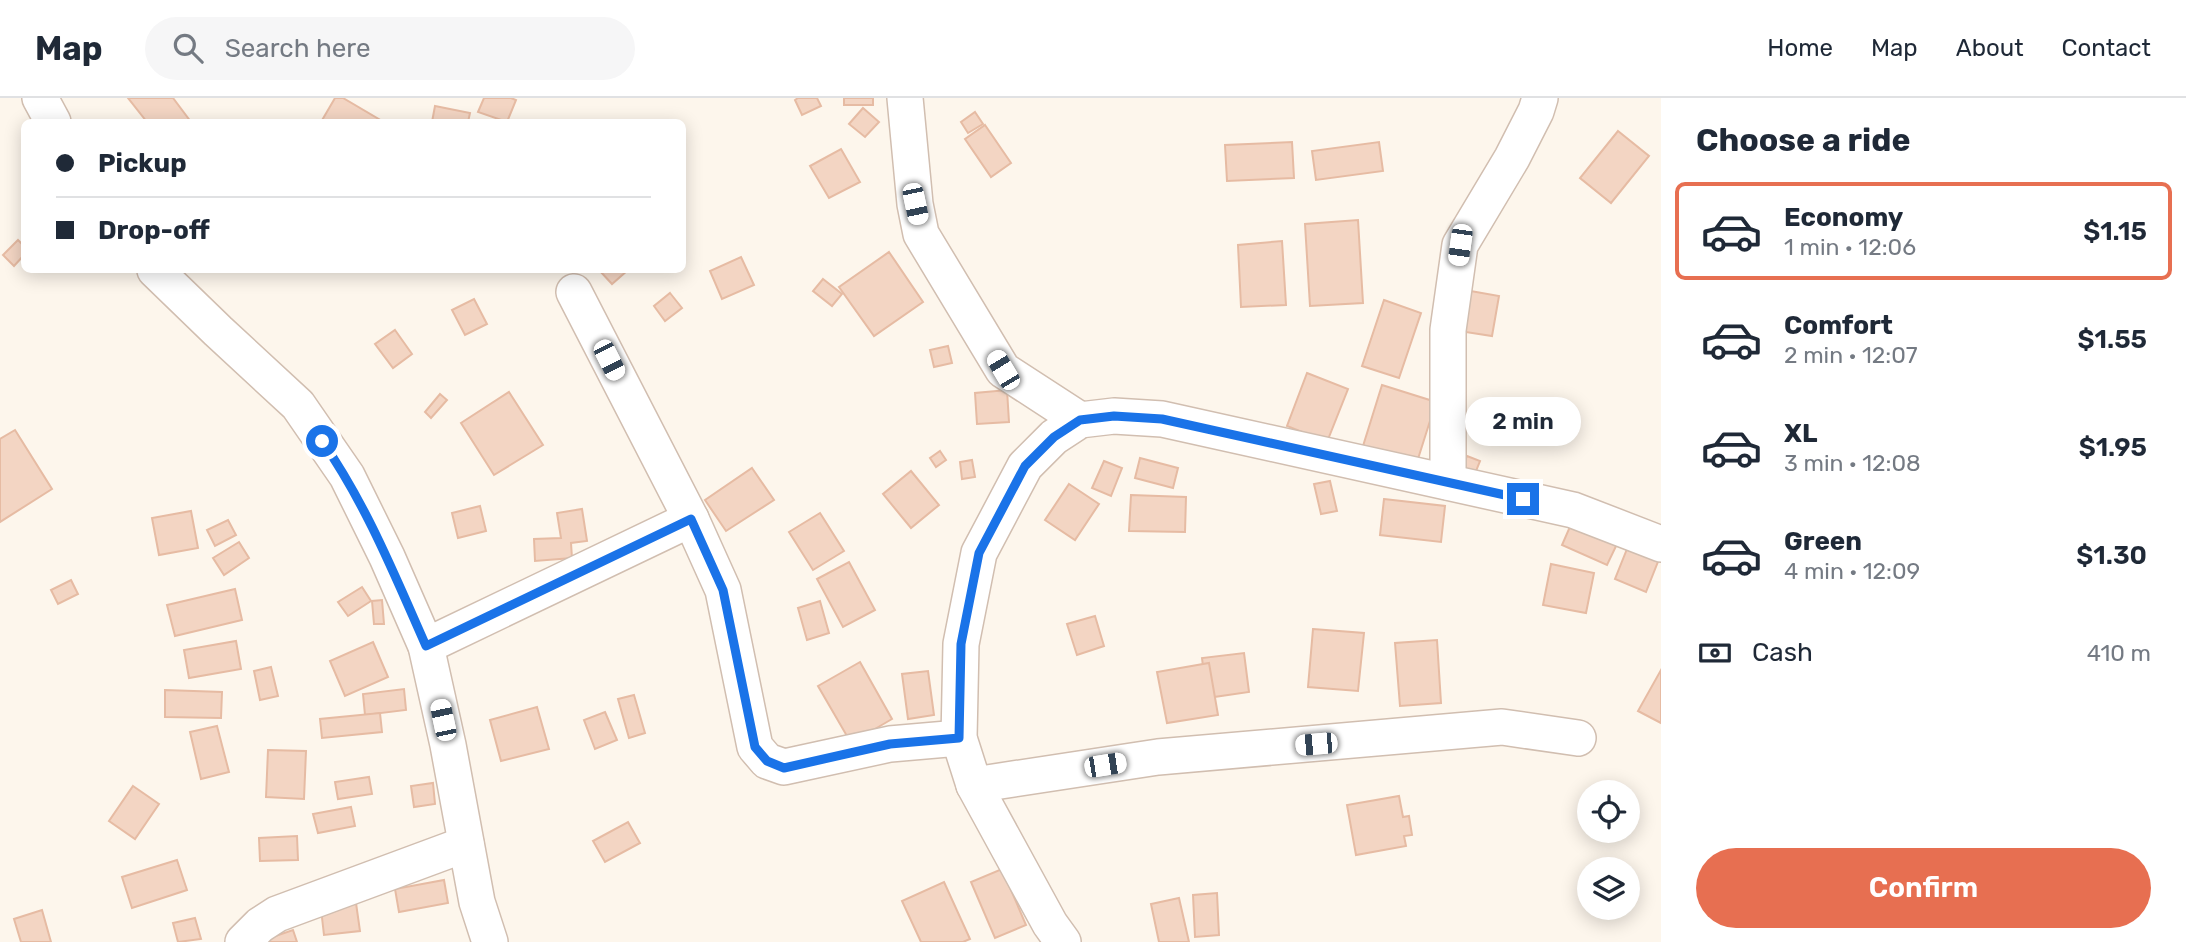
<!DOCTYPE html>
<meta charset="utf-8">
<style>
:root{--surface:#fff;--page:#f6f6f7;--text:#1f2937;--muted:#747a83;--line:#e0e1e3;--accent:#e76f51}
body{margin:0;font-family:Rubik,sans-serif;background:var(--page);color:var(--text);height:100vh;display:flex;flex-direction:column;font-size:26px;white-space:nowrap}
*{box-sizing:border-box;margin:0}
p{font-size:23px;color:var(--muted)}
.icon{flex:none;width:38px;height:38px;fill:none;stroke:currentColor;stroke-width:2;stroke-linecap:round;stroke-linejoin:round}
.map{position:relative;flex:1;overflow:hidden}
.drawer{display:flex;flex-direction:column;background:var(--surface);width:525px}
.drawer>*{flex:none}
.banner{position:absolute;left:21px;top:21px;width:665px;height:154px;border-radius:10px;box-shadow:0 4px 18px #0003;display:grid;align-content:center;height:154px;padding:0 35px;background:var(--surface)}
.fabs{position:absolute;left:1577px;top:682px;display:grid;gap:14px}
.fabs a{display:grid;place-items:center;width:63px;height:63px;border-radius:50%;background:var(--surface);box-shadow:0 4px 18px #0003;font-size:35px}
.end{position:absolute;width:32px;height:32px;margin:-16px;border:9px solid #1a73e8;background:#fff;box-shadow:0 0 0 4px #fff}
.from{border-radius:50%}
.bubble{position:absolute;height:49px;border-radius:24px;background:var(--surface);box-shadow:0 4px 18px #0003;font-size:23px;font-weight:600;line-height:49px;text-align:center}
.car{position:absolute;width:21px;height:42px;margin:-21px -10px;border-radius:9px;box-shadow:0 0 5px 2px #0007;background:linear-gradient(#fff 24%,#345 0 40%,#fff 0 76%,#345 0 86%,#fff 0)}
.banner b{display:flex;align-items:center;gap:24px;height:66px;font-size:26px}
.banner b+b{border-top:2px solid var(--line)}
.banner i{width:18px;height:18px;background:var(--text)}
ul{padding:0;list-style:none}
li{display:flex;align-items:center;gap:21px;height:98px;margin:0 14px 10px;padding:0 21px;border:4px solid transparent;border-radius:10px}
li div{flex:1}
li b{display:block;font-size:26px}
li em{font-style:normal;font-weight:600}
li.active{border-color:var(--accent)}
li>.icon{width:63px;height:63px;stroke-width:1.5}
h2{padding:0 35px;font-size:32px;line-height:84px}
.pay{display:flex;align-items:center;gap:18px;height:77px;padding:0 35px;font-size:26px}
.pay p{margin-inline-start:auto}
.cta{display:flex;gap:14px;margin-top:auto;padding:14px 35px}
.cta a{flex:1;height:80px;border-radius:42px;background:var(--accent);color:#fff;font-size:28px;font-weight:600;line-height:80px;text-align:center}
header{display:flex;align-items:center;gap:42px;box-sizing:border-box;height:98px;padding:0 35px;background:var(--surface);border-bottom:2px solid var(--line)}
header strong{font-size:33px}
nav{display:flex;gap:38px;margin-inline-start:auto;font-size:24px}
.search{width:490px;height:63px;background:var(--page);display:flex;align-items:center;gap:18px;box-sizing:border-box;padding:0 24px;border-radius:38px;color:var(--muted);font-size:26px}
main{display:flex;flex:1;min-height:0}
.map>svg:first-child{display:block}
</style>
<header>
<strong>Map</strong>
<div class="search"><svg class="icon" aria-label="search" viewBox="0 0 24 24"><circle cx="10" cy="10" r="6"/><path d="M15 15l6 6"/></svg>Search here</div>
<nav><a>Home</a><a>Map</a><a>About</a><a>Contact</a></nav>
</header>
<main>
<div class="map">
<svg width="1661" height="844" viewBox="0 0 1661 844">
<rect width="100%" height="100%" fill="#fdf6ec"/>
<g fill="#f3d5c3" stroke="#e6bba3" stroke-width="2">
<polygon points="128,0 173,0 191,24 147,24"/>
<polygon points="335,0 343,0 382,23 381,24 321,24"/>
<polygon points="484,0 511,0 516,2 507,24 478,14"/>
<polygon points="798,0 817,0 821,8 802,17 795,2"/>
<rect x="844" y="0" width="29" height="7"/>
<polygon points="435,8 470,15 468,24 432,24"/>
<polygon points="863,10 879,24 865,39 849,26"/>
<polygon points="975,14 983,26 968,35 961,24"/>
<polygon points="985,27 1011,65 991,79 965,41"/>
<polygon points="1618,33 1649,58 1611,105 1580,80"/>
<polygon points="1292,44 1294,80 1227,83 1225,47"/>
<polygon points="1379,44 1383,73 1316,82 1312,53"/>
<polygon points="841,51 860,84 829,100 810,68"/>
<polygon points="1358,122 1363,205 1310,208 1305,126"/>
<polygon points="18,142 24,148 24,157 14,168 3,157"/>
<polygon points="1282,143 1286,207 1241,209 1238,147"/>
<polygon points="889,154 923,204 874,238 839,189"/>
<polygon points="741,159 754,187 722,201 710,173"/>
<polygon points="599,172 628,172 612,186"/>
<polygon points="823,181 842,196 832,208 813,193"/>
<polygon points="1465,192 1499,198 1492,238 1459,233"/>
<polygon points="670,195 682,210 665,223 654,208"/>
<polygon points="474,201 487,226 465,237 452,212"/>
<polygon points="1384,202 1421,215 1399,280 1362,268"/>
<polygon points="395,232 412,256 393,270 375,246"/>
<polygon points="948,248 952,265 934,269 930,252"/>
<polygon points="1307,275 1348,291 1327,344 1287,328"/>
<polygon points="1382,287 1436,304 1417,364 1363,348"/>
<polygon points="1007,292 1009,324 977,326 975,295"/>
<polygon points="509,294 543,347 494,377 461,325"/>
<polygon points="440,296 447,302 431,320 425,314"/>
<polygon points="15,332 52,391 0,424 0,341"/>
<polygon points="940,353 946,362 936,369 930,360"/>
<polygon points="1467,358 1480,363 1474,378 1461,372"/>
<polygon points="1140,360 1178,370 1173,390 1135,380"/>
<polygon points="972,362 975,379 962,381 960,364"/>
<polygon points="1104,363 1122,370 1111,398 1092,390"/>
<polygon points="752,370 774,402 726,433 705,402"/>
<polygon points="911,373 939,407 911,430 883,396"/>
<polygon points="1330,383 1337,413 1321,416 1314,386"/>
<polygon points="1069,386 1099,406 1075,442 1045,422"/>
<polygon points="1131,397 1186,399 1185,434 1129,433"/>
<polygon points="1384,401 1445,408 1441,444 1380,437"/>
<polygon points="480,408 486,433 458,440 452,415"/>
<polygon points="582,411 587,443 571,445 572,460 535,463 534,441 561,440 557,415"/>
<polygon points="191,413 198,450 159,457 152,420"/>
<polygon points="820,415 844,453 813,472 789,434"/>
<polygon points="228,422 236,437 215,448 207,432"/>
<polygon points="1572,424 1618,444 1607,467 1562,447"/>
<polygon points="1633,436 1661,456 1646,494 1615,481"/>
<polygon points="239,444 249,460 224,477 213,460"/>
<polygon points="849,464 875,512 843,529 817,481"/>
<polygon points="1551,466 1594,475 1586,515 1543,507"/>
<polygon points="71,482 78,496 58,506 51,492"/>
<polygon points="362,489 371,503 348,518 338,504"/>
<polygon points="235,491 242,522 175,538 167,507"/>
<polygon points="382,502 384,526 374,526 372,503"/>
<polygon points="820,503 829,535 807,542 798,510"/>
<polygon points="1095,518 1104,548 1077,557 1067,526"/>
<polygon points="1313,531 1364,535 1358,593 1308,589"/>
<polygon points="1437,542 1441,605 1400,608 1395,545"/>
<polygon points="236,543 241,571 189,580 184,552"/>
<polygon points="373,544 388,579 345,598 330,563"/>
<polygon points="1244,555 1249,594 1207,600 1202,560"/>
<polygon points="860,564 892,621 851,645 818,588"/>
<polygon points="1209,565 1218,617 1167,625 1157,574"/>
<polygon points="271,569 278,598 260,602 254,573"/>
<polygon points="1661,572 1661,625 1638,613"/>
<polygon points="928,573 934,617 908,621 902,576"/>
<polygon points="404,591 406,612 365,617 363,596"/>
<polygon points="165,592 222,594 221,620 165,619"/>
<polygon points="634,597 645,635 629,640 618,601"/>
<polygon points="537,609 549,651 501,663 490,622"/>
<polygon points="605,614 617,642 595,651 584,622"/>
<polygon points="380,615 382,634 322,640 320,621"/>
<polygon points="217,628 229,674 201,681 190,634"/>
<polygon points="268,652 306,653 304,701 266,699"/>
<polygon points="369,679 372,696 338,701 335,684"/>
<polygon points="433,685 435,706 414,709 411,688"/>
<polygon points="133,688 159,706 135,741 109,723"/>
<polygon points="1399,698 1403,719 1409,718 1412,737 1404,738 1406,748 1356,757 1347,707"/>
<polygon points="351,709 355,728 318,735 313,716"/>
<polygon points="628,724 640,745 605,764 593,743"/>
<polygon points="297,738 298,762 260,763 259,740"/>
<polygon points="177,762 187,792 132,810 122,779"/>
<polygon points="1002,771 1026,827 995,840 971,784"/>
<polygon points="444,782 448,805 399,814 395,791"/>
<polygon points="944,784 970,841 963,844 921,844 902,803"/>
<polygon points="1217,795 1219,837 1195,839 1193,797"/>
<polygon points="355,798 360,833 324,837 320,802"/>
<polygon points="1179,800 1189,844 1159,844 1151,806"/>
<polygon points="42,812 51,844 21,844 14,821"/>
<polygon points="195,820 201,841 178,844 173,825"/>
<polygon points="293,832 297,844 258,844"/>
</g>
<g fill="none" stroke-linecap="round" stroke-linejoin="round">
<g stroke="#d1beb0" stroke-width="38">
<g id="minor">
<polyline points="40,0 53,24"/>
<polyline points="905,0 915,106 921,136 1003,272 1080,322"/>
<polyline points="155,172 218,233 298,307 347,378 387,459 426,548 448,647 477,804 490,844"/>
<polyline points="574,194 691,421 723,492 755,649 767,663 784,669 890,646 959,640"/>
<polyline points="1448,384 1448,232 1460,147 1512,60 1536,13 1540,0"/>
<polyline points="426,548 691,421"/>
<polyline points="974,687 1158,659 1502,629 1578,640"/>
<polyline points="243,844 260,827 277,816 466,746"/>
<polyline points="1063,844 1050,826 974,687 959,640 961,546 979,455 1025,368 1054,339 1080,322 1114,318 1162,321 1573,412 1661,446"/>
</g>
</g>
<use href="#minor" stroke="#fff" stroke-width="35"/>
</g>
<g fill="none" stroke-linecap="round" stroke-linejoin="round">
<path stroke="#1a73e8" stroke-width="9" d="M322 343C366 406 395 478 426 548L691 421 723 492 755 649 767 663 784 670 890 646 959 640 961 546 979 455 1025 368 1054 339 1080 322 1114 318 1162 321 1523 401"/>
</g>
</svg>
<div class="fabs">
<a><svg class="icon" aria-label="locate" viewBox="0 0 24 24"><circle cx="12" cy="12" r="6"/><path d="M12 2v4M12 18v4M2 12h4M18 12h4"/></svg></a>
<a><svg class="icon" aria-label="layers" viewBox="0 0 24 24"><path d="M12 4l9 5-9 5-9-5zM3 14l9 5 9-5"/></svg></a>
</div>
<i class="end from" style="left:322px;top:343px"></i>
<i class="end" style="left:1523px;top:401px"></i>
<div class="bubble" style="left:1465px;top:299px;width:116px">2 min</div>
<i class="car" style="left:915px;top:106px;rotate:168deg"></i>
<i class="car" style="left:1460px;top:147px;rotate:188deg"></i>
<i class="car" style="left:609px;top:262px;rotate:153deg"></i>
<i class="car" style="left:1003px;top:272px;rotate:329deg"></i>
<i class="car" style="left:443px;top:622px;rotate:348deg"></i>
<i class="car" style="left:1316px;top:646px;rotate:265deg"></i>
<i class="car" style="left:1105px;top:667px;rotate:81deg"></i>
<div class="banner">
<b><i class="from"></i>Pickup</b>
<b><i></i>Drop-off</b>
</div>
</div>
<section class="drawer">
<h2>Choose a ride</h2>
<ul>
<li class="active"><svg class="icon" aria-label="car" viewBox="0 0 24 24"><path d="M5 17H2v-5l4-1 3-4h7l3 4 3 1v5h-3M9 17h6M6 11h13"/><circle cx="7" cy="17" r="2"/><circle cx="17" cy="17" r="2"/></svg><div><b>Economy</b><p>1 min · 12:06</p></div><em>$1.15</em></li>
<li><svg class="icon" aria-label="car" viewBox="0 0 24 24"><path d="M5 17H2v-5l4-1 3-4h7l3 4 3 1v5h-3M9 17h6M6 11h13"/><circle cx="7" cy="17" r="2"/><circle cx="17" cy="17" r="2"/></svg><div><b>Comfort</b><p>2 min · 12:07</p></div><em>$1.55</em></li>
<li><svg class="icon" aria-label="car" viewBox="0 0 24 24"><path d="M5 17H2v-5l4-1 3-4h7l3 4 3 1v5h-3M9 17h6M6 11h13"/><circle cx="7" cy="17" r="2"/><circle cx="17" cy="17" r="2"/></svg><div><b>XL</b><p>3 min · 12:08</p></div><em>$1.95</em></li>
<li><svg class="icon" aria-label="car" viewBox="0 0 24 24"><path d="M5 17H2v-5l4-1 3-4h7l3 4 3 1v5h-3M9 17h6M6 11h13"/><circle cx="7" cy="17" r="2"/><circle cx="17" cy="17" r="2"/></svg><div><b>Green</b><p>4 min · 12:09</p></div><em>$1.30</em></li>
</ul>
<div class="pay"><svg class="icon" aria-label="cash" viewBox="0 0 24 24"><path d="M3 7h18v10H3z"/><circle cx="12" cy="12" r="2"/></svg>Cash<p>410 m</p></div>
<div class="cta"><a>Confirm</a></div>
</section>
</main>
